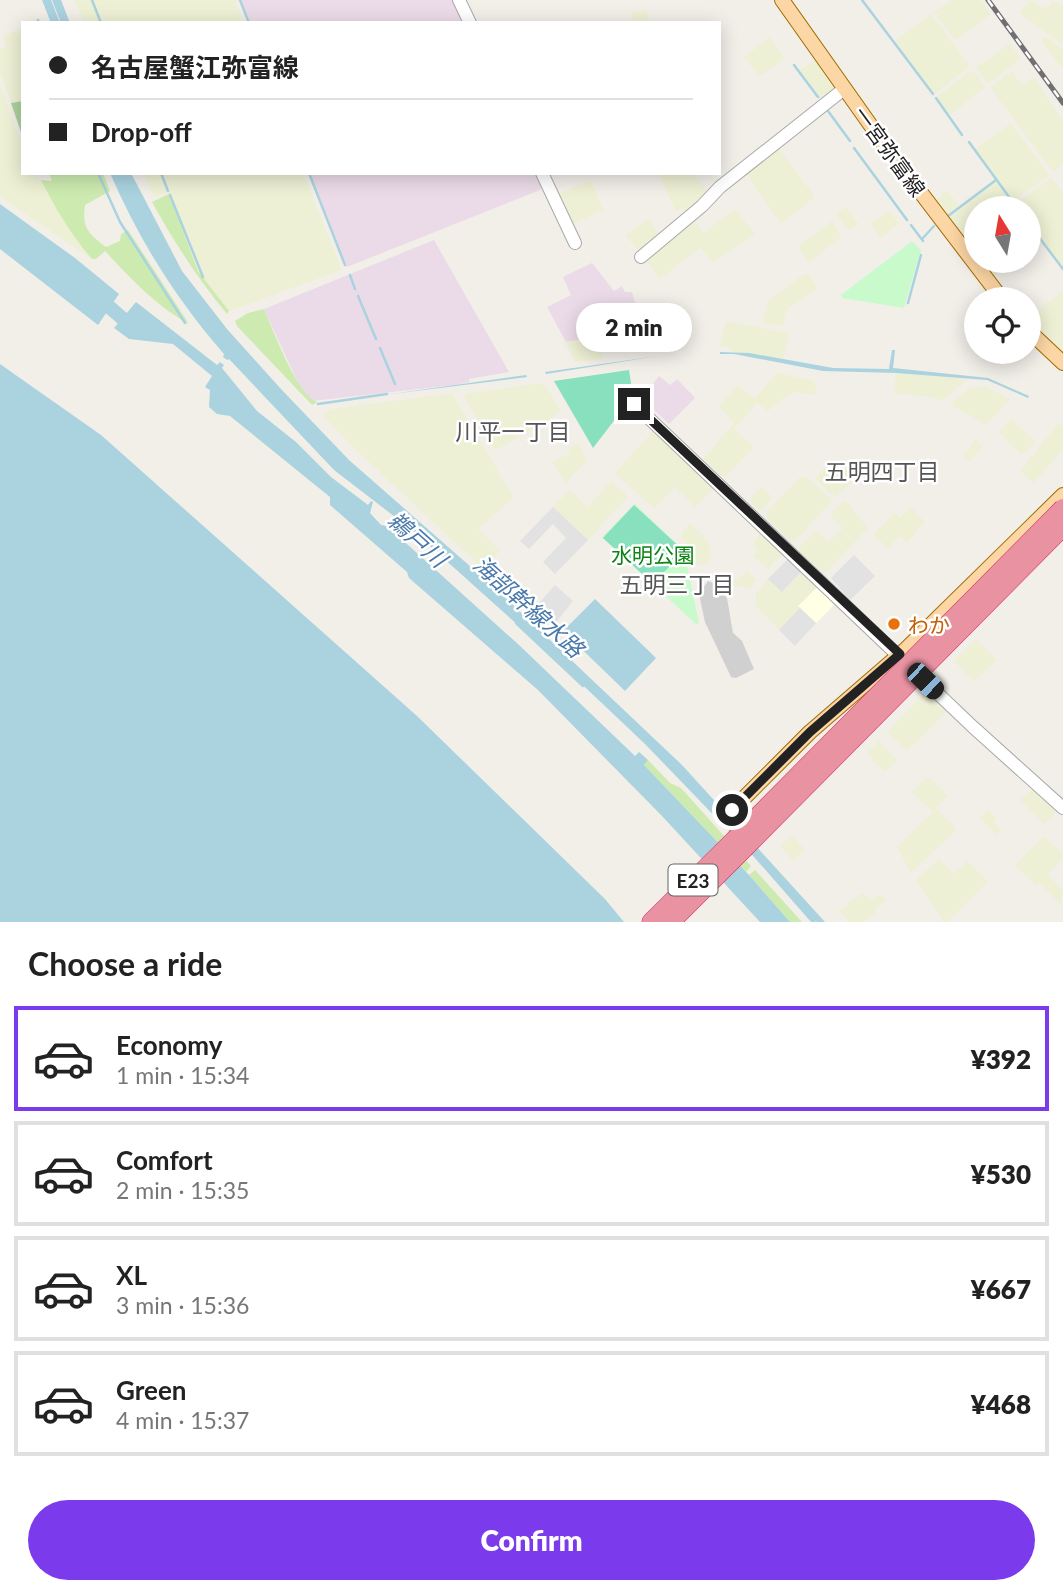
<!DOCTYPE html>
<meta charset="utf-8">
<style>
:root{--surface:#fff;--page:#f2f2f2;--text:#222;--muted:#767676;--line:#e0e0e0;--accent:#7c3aed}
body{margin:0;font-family:Lato,"Noto Sans JP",sans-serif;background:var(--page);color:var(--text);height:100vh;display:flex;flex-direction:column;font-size:26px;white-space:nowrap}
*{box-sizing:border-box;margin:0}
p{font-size:23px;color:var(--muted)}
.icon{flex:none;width:38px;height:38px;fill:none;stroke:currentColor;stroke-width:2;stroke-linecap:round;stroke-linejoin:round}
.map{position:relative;height:922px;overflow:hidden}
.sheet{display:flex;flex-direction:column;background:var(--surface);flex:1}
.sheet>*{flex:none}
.hud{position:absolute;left:21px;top:21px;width:700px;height:154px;border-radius:0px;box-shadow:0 4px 18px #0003;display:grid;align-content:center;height:154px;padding:0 28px;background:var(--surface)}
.needle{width:46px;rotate:349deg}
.fabs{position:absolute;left:964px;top:196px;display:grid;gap:14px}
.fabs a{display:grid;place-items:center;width:77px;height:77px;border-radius:50%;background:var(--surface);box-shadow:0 4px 18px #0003;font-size:35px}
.end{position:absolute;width:32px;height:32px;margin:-16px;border:9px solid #222;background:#fff;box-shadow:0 0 0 4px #fff}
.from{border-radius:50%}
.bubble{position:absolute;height:49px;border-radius:24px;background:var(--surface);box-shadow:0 4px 18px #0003;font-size:23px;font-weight:800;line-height:49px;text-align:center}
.car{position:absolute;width:21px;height:42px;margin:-21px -10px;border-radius:9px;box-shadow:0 0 5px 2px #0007;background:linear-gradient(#222 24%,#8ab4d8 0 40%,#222 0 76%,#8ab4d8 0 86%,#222 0)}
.hud b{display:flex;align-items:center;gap:24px;height:66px;font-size:26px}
.hud b+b{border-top:2px solid var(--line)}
.hud i{width:18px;height:18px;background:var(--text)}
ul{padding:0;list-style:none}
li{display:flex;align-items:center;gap:21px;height:105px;margin:0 14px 10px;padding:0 14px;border:4px solid var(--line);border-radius:0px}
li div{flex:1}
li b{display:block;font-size:26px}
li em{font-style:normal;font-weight:800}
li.active{border-color:var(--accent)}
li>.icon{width:63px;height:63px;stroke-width:1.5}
h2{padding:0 28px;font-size:32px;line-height:84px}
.action{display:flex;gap:14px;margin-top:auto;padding:14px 28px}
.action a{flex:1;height:80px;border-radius:42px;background:var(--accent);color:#fff;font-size:28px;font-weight:800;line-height:80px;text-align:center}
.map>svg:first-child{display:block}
</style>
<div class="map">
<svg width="1063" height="922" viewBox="0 0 1063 922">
<rect width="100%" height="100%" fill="#f2efe9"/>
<g fill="#ebdbe8">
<polygon points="241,0 454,0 465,23 250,23"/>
<polygon points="310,173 538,173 543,184 540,190 347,267"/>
<polygon points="434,240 509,372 469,379 469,382 455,385 312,401 301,389 264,309"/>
<polygon points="592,263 614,291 622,286 625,292 632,292 637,309 648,327 566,342 547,307 571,295 563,277"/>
<polygon points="659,376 670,385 677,379 695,398 669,424 642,399"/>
</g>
<polygon fill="#ffffe5" points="819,585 837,602 816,623 798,606"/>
<polygon fill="#d0d0d0" points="708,581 714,583 727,598 733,633 742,641 754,669 736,678 731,677 705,622 699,594"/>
<g fill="#eef0d5">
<polygon points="75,0 235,0 244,23 84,23"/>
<polygon points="952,0 981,0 991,14 955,40 934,12"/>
<polygon points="1031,0 1046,9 1053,1 1063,6 1063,45 1019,13"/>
<polygon points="646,9 650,23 633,23 631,13"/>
<polygon points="931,14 969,65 968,68 934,94 895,41"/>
<polygon points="23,28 23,101 11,103 0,73 0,49 6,47 3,36"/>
<polygon points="1045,36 1063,49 1063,69 1041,41"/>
<polygon points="770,37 784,59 762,75 757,74 744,57"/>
<polygon points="1010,43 1021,59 988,84 976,68"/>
<polygon points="815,60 835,88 821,99 800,70"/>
<polygon points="970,71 974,72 985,87 950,115 937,97"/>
<polygon points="1012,71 1022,85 1034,77 1063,121 1063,164 1055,171 1052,171 990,87"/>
<polygon points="0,85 23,148 23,173 35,173 39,181 41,180 78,243 92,259 0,197"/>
<polygon points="1011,123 1049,175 1004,208 976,208 976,228 964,238 948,218 998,180 975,149"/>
<polygon points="776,149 780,150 815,197 781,224 747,175 747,173"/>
<polygon points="143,173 303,173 341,267 339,271 229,311 198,271 168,192 154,197"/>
<polygon points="658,173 693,173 708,193 687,214 682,208 676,212"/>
<polygon points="1051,178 1063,192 1063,272 1041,241 1029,249 1029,208 1010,208"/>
<polygon points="591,180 603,210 573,224 558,194"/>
<polygon points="947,190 959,206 947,215 936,200"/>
<polygon points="846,207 859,224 850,230 846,229 836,214"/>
<polygon points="736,209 755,235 713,262 700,248 660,279 647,261 647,257 694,220 703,233"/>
<polygon points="887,212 891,212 899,224 880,238 870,224"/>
<polygon points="646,220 650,220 659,235 641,249 637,249 625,235"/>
<polygon points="832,221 841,234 840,238 811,261 807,260 798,246"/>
<polygon points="981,261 1014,261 993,277"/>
<polygon points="804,274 809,274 818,288 786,310 783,326 765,323 763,320 768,301"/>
<polygon points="1063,291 1063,353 1029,319 1029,310 1034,313"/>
<polygon points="726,321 789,333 784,359 730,352 732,348 720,346"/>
<polygon points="599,337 603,359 575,362 566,342"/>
<polygon points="777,373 812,380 816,385 815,395 792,392 768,411 757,403 734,429 754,447 727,475 721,476 703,459 734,423 718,406 738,385 755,398"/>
<polygon points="896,373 968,379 944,399 940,400 926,396 894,394"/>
<polygon points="540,383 546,386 560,409 559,413 498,449 494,449 464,397 466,394"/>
<polygon points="971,387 986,387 1010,399 986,425 953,406 952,402"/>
<polygon points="452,393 514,498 478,529 500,551 483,569 357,451 323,416 327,410 332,409"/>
<polygon points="1011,419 1035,441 1026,453 1020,454 999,432"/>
<polygon points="1060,424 1063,426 1063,449 1034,483 1020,471 1057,425"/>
<polygon points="656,428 714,488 695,507 675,487 654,509 615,473"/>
<polygon points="976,440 983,447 969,462 963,456"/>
<polygon points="579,442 587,460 566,483 552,462 570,453 568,449"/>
<polygon points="844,460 860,473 837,496 834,496 815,478 827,466 833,471"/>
<polygon points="800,477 807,477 831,499 831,502 796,540 790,541 767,518 766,513"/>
<polygon points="611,481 626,494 627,498 588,540 553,507 570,490 587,507"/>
<polygon points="762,487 773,498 762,510 757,509 749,500"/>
<polygon points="845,500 868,528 826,572 823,572 800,552 799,547 816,530 829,542 843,528 830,515"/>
<polygon points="911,507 925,522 907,543 899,536 888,548 873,535 895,512 900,518"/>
<polygon points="690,523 709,542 711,555 708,563 695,566 691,547 681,538 681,534"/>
<polygon points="761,532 781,551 782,554 768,569 753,556 758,549 752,544"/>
<polygon points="803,570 819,585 798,606 800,608 779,630 756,606 756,593 768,579 783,592"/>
<polygon points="747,571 757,580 749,588 734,586 732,583"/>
<polygon points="976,639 997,660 974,682 954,661"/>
<polygon points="925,693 930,694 948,710 907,751 887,732"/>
<polygon points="879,741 897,760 885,772 866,753"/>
<polygon points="928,777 948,796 935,808 957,829 911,873 897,848 933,812 912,792"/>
<polygon points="1033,789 1056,809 1055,813 1044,824 1020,800"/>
<polygon points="988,809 997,818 993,822 1002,830 997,835 979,818"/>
<polygon points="792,835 805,850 793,861 780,846"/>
<polygon points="1044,836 1063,853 1063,858 1048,875 1063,890 1061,905 1039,883 1036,885 1015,865"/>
<polygon points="939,859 954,874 967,861 988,881 949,921 944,922 917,882 918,878"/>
<polygon points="862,893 871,901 881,894 887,901 875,908 876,913 862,922 849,922 839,911"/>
</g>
<g fill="#cdebb0">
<path d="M49 173H103L110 191 85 205C82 228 88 233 106 247L120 241 121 234 128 230 189 324C156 306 130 278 105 251L96 259H92C72 236 55 208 41 180L52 181Z"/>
<path d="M169 194 198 271 229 311 227 314C198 279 174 242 152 202Z"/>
<path d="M264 309C273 329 298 398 318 402L312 405 237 326 235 321 248 313Z"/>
<polygon points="648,760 670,783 681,788 751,866 746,872 644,765"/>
<polygon points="755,870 802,922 790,922 749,875"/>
</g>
<polygon fill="#add19e" points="23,101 23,138 11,103"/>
<g fill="#c8facc">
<polygon points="911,242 914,243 921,250 904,308 842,298 841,295"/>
<polygon points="635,504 684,551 699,623 696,624 602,537"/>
</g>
<g fill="#88e0be">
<polygon points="629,370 633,396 593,448 554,381"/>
<polygon points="634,505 684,551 653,584 603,538"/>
</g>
<g fill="#e2e2e2">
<polygon points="553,507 588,540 555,574 543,562 566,538 553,524 529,549 520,541"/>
<polygon points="854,555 875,576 850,600 831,578"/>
<polygon points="790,557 803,570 782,592 768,579"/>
<polygon points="555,585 573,601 553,626 534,609"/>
<polygon points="800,608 816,623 795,646 779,630"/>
</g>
<g fill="#aad3df">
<polygon points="42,0 51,0 60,23 51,23"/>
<polygon points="52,0 61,0 70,23 61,23"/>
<path d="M110 173H131L182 271 227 329 281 389 349 460 496 589 682 765 825 922H817L815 920 816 922H811L754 857 645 744 550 654 412 530 334 470 229 359 227 360 223 357 224 354C176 299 139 240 110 173Z"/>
<polygon points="0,204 75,258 119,294 98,325 0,249"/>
<polygon points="136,302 217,365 220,362 224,365 222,368 257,411 296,442 331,477 368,505 371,501 373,502 370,513 381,525 387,526 519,645 635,756 639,752 648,760 644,765 749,875 790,922 760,922 662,816 538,690 409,578 407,572 330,505 330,497 230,416 217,414 209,407 210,390 205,387 212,376 173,344 129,339 114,328"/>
<polygon points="892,350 895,350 893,368 988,378 1029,396 1028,398 987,380 896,373 823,371 734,354 720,354 720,352 749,353 833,368 889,369"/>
<polygon points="658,356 546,374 545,372"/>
<polygon points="0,364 101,435 417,716 605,899 624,922 0,922"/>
<polygon points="526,375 527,377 384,395"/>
<polygon points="595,599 656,658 625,691 563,631"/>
</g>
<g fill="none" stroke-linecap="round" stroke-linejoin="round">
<g stroke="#aad3df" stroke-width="2.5">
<polyline points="92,0 101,23"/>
<polyline points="240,0 249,23"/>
<polyline points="862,0 933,94"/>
<polyline points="38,20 39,23"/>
<polyline points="794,65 818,97"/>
<polyline points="936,98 962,135"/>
<polyline points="828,111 850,141"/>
<polyline points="969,142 1012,201"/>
<polyline points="854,148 907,220"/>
<polyline points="98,173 120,222 185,323"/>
<polyline points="161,173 168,191"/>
<polyline points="309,173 345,265"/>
<polyline points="170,195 203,277"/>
<polyline points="1015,206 1017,208"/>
<polyline points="948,216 996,180"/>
<polyline points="1029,224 1063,269"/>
<polyline points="911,225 923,241"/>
<polyline points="922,239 934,226"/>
<polyline points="350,275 355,289"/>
<polyline points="358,296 376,339"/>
<polyline points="908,303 921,255"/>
<polyline points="380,348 395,384"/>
<polyline points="318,404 387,394"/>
<polyline points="516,623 583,686"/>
</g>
<polyline stroke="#aad3df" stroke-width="14" points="98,297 131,326 136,328"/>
<g stroke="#a9a9a9" stroke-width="14">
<g id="minor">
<polyline points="459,0 470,23"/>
<polyline points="542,173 575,243"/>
<polyline points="641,257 702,206 720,187 844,89"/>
<polyline points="634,404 973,727 1063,808"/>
</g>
</g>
<g stroke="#a06b00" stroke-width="16">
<g id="major">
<polyline points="782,0 886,147 1002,299"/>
<polyline points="1029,331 1063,363"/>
<polyline points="732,810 810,732 906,649 1063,495"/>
</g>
</g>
<g stroke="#dc2a67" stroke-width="19">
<g id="highway">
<polyline points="651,922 735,839"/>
<polyline points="671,922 744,849"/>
</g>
</g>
<use href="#minor" stroke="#fff" stroke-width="12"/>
<use href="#major" stroke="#fcd6a4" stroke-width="14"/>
<use href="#highway" stroke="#e892a2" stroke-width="18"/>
<g stroke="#707070" stroke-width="5">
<polyline id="rail" points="988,0 1063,103"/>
</g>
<use href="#rail" stroke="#fff" stroke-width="2.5" stroke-dasharray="8" stroke-linecap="butt"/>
<g stroke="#dc2a67" stroke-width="19" stroke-linecap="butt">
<g id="highway-bridge">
<polyline points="735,839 1063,508"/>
<polyline points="744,849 1063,527"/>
</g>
</g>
<use href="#highway-bridge" stroke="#e892a2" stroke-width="18"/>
</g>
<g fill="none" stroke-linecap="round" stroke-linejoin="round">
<polyline stroke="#222" stroke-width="9" points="634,404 900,654 810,732 732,810"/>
</g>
<circle fill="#e8710a" stroke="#fff" stroke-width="2.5" cx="894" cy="624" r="7"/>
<g text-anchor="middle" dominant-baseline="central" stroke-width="5" stroke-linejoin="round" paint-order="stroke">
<rect fill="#fff" stroke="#646464" stroke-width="2" x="668.5" y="864.5" width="49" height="31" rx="5"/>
<g font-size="19" font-weight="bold" fill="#222">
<text x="693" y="880">E23</text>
</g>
<g font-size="21" fill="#222" stroke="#fff">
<text transform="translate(890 151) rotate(54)">一宮弥富線</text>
</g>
<g font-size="21" fill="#0c8416" stroke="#fff">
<text x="653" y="554">水明公園</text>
</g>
<g font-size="21" fill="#c56008" stroke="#fff" text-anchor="start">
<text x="908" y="624">わか</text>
</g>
<g font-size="23" fill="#555" stroke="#fff">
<text x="513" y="431">川平一丁目</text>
<text x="882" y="471">五明四丁目</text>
<text x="677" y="584">五明三丁目</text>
</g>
<g font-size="23" font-style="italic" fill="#4a7aab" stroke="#fff">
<text transform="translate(418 539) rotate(42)">鵜戸川</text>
<text transform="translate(529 606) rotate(42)">海部幹線水路</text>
</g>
</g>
</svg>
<div class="fabs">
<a><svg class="needle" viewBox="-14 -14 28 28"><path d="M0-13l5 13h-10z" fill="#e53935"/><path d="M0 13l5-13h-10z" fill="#767676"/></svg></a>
<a><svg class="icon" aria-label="locate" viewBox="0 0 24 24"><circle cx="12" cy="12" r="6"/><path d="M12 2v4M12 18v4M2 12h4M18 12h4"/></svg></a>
</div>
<i class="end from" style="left:732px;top:810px"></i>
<i class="end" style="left:634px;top:404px"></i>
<div class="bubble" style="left:576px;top:303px;width:116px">2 min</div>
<i class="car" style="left:925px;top:681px;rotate:134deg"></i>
<div class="hud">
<b><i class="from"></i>名古屋蟹江弥富線</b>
<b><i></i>Drop-off</b>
</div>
</div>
<section class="sheet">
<h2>Choose a ride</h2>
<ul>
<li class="active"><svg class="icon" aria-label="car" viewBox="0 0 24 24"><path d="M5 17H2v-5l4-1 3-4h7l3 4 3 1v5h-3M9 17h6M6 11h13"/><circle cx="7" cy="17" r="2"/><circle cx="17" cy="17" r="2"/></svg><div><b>Economy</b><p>1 min · 15:34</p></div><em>¥392</em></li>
<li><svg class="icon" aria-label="car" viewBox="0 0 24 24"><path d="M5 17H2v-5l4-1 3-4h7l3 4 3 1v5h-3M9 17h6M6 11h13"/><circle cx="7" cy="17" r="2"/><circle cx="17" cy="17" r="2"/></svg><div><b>Comfort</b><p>2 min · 15:35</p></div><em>¥530</em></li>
<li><svg class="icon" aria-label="car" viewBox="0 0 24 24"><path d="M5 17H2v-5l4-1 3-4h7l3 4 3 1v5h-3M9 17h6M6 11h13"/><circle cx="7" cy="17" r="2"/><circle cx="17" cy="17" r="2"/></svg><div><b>XL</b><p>3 min · 15:36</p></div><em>¥667</em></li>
<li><svg class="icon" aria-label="car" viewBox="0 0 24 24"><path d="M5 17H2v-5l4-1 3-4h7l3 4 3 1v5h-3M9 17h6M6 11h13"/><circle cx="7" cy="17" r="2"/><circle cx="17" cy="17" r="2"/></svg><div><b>Green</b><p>4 min · 15:37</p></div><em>¥468</em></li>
</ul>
<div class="action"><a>Confirm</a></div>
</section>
